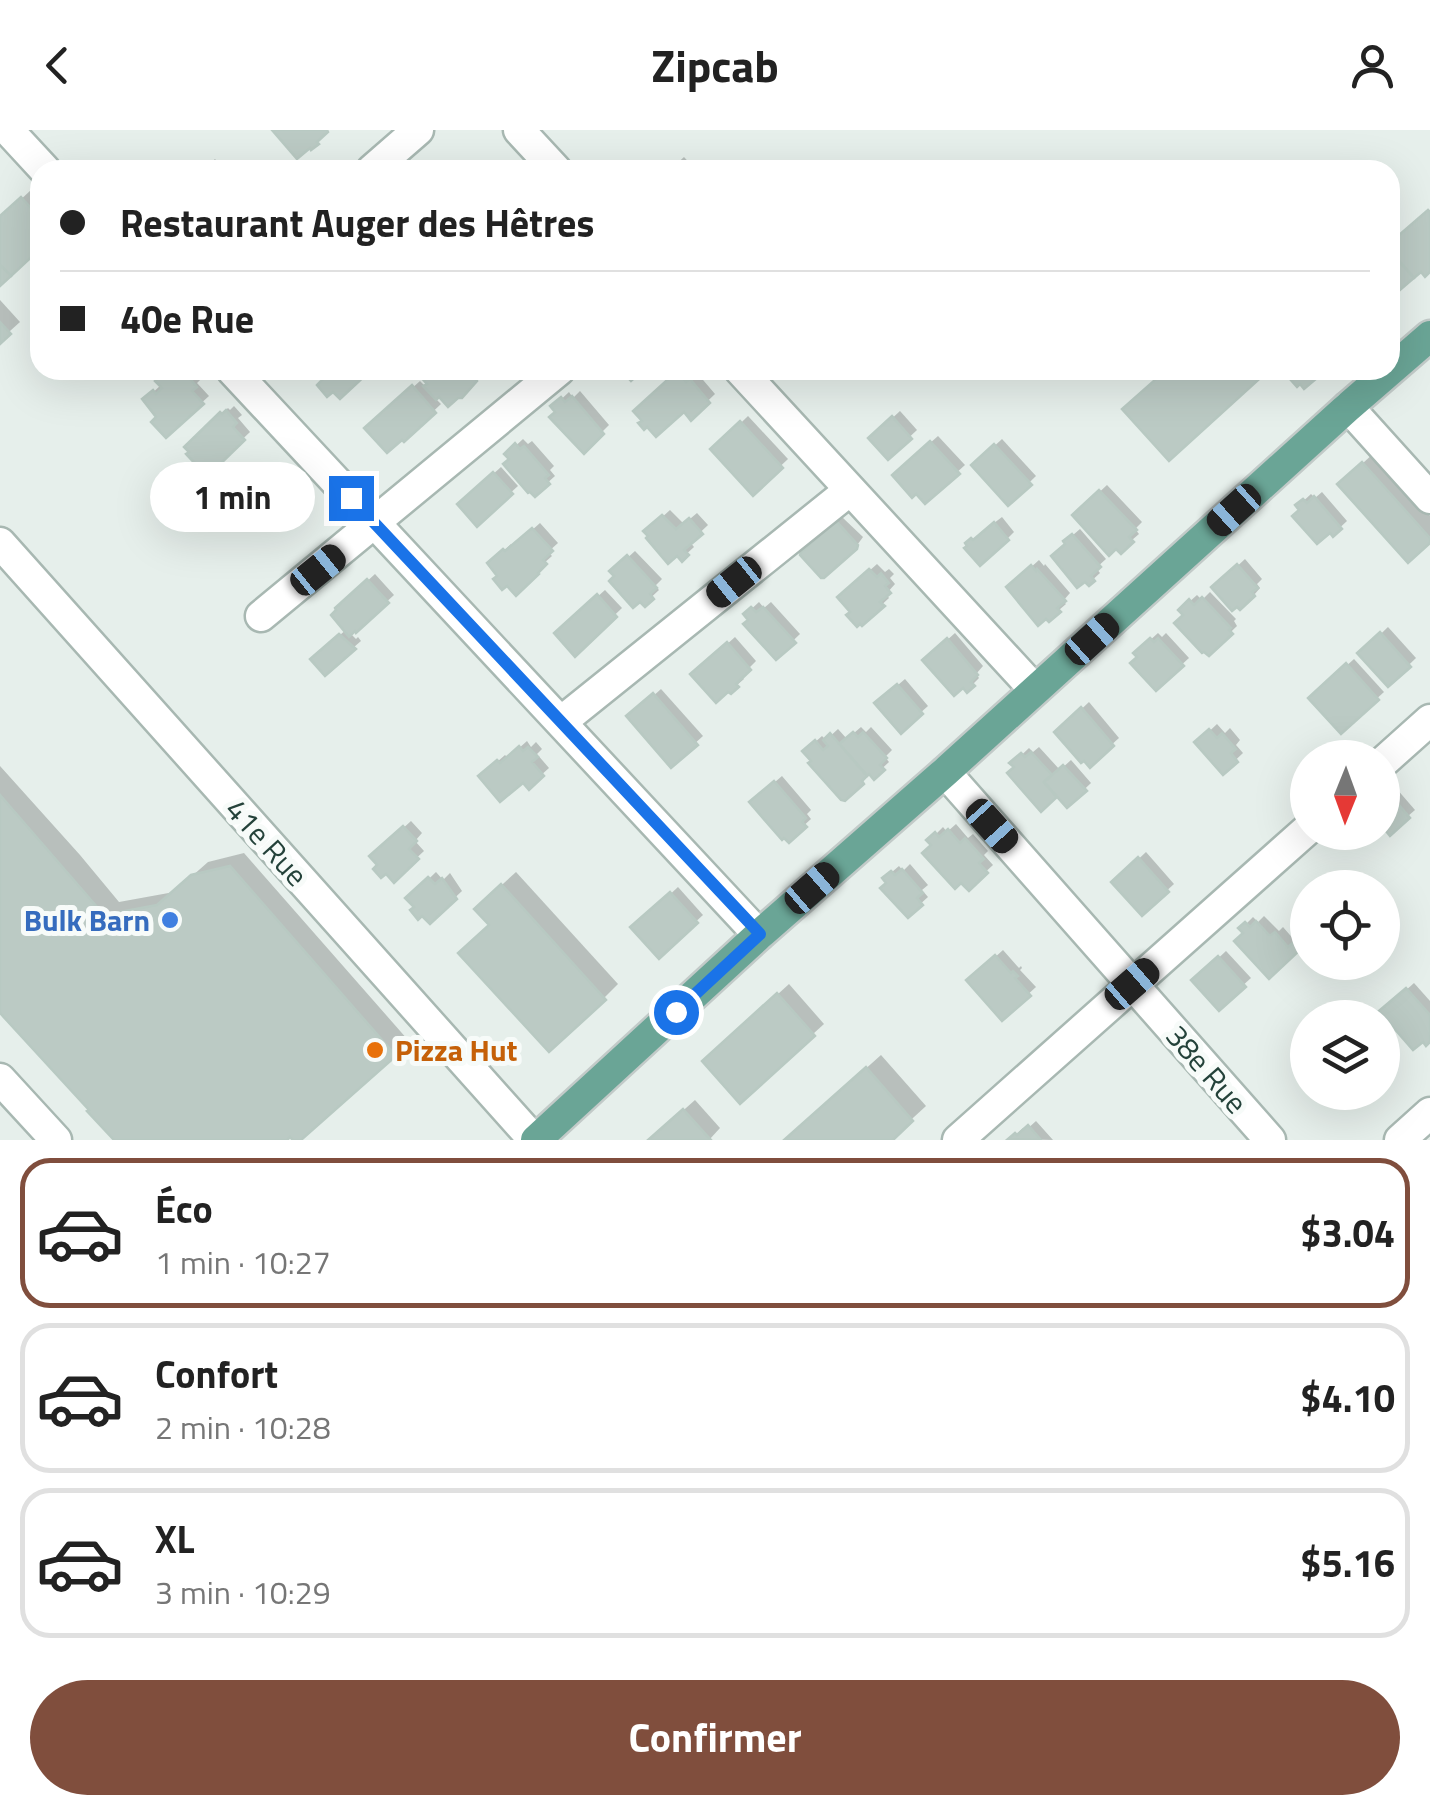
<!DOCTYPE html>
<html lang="fr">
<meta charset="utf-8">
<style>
:root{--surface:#fff;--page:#f2f2f2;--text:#222;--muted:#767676;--line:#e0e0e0;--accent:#804e3d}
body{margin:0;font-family:"Titillium Web",sans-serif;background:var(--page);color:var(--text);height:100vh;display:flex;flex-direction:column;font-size:38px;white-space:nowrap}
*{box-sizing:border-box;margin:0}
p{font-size:32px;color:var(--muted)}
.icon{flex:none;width:55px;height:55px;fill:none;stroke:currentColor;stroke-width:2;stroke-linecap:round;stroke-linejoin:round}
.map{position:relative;height:1010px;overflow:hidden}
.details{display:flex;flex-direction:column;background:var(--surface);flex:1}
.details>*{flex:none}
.banner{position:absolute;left:30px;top:30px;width:1370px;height:220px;border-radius:30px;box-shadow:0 10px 40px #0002;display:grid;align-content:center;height:220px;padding:0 30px;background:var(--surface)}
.needle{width:65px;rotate:181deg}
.fabs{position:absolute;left:1290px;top:610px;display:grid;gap:20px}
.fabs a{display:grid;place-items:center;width:110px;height:110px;border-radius:50%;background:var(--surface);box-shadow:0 10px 40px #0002;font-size:50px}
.end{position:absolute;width:45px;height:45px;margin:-22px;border:12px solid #1a73e8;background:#fff;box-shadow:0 0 0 5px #fff}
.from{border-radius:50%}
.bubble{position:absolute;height:70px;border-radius:35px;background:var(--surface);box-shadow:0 10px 40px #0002;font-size:32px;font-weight:700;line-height:70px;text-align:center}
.car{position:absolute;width:30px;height:60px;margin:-30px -15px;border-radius:12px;box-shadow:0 0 8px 2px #0007;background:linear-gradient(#222 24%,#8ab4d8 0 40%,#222 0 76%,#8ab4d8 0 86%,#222 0)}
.banner b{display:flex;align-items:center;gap:35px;height:95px;font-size:38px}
.banner b+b{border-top:2px solid var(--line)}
.banner i{width:25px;height:25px;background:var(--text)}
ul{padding:18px 0 0;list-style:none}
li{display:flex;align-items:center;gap:30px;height:150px;margin:0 20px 15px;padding:0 10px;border:5px solid var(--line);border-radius:30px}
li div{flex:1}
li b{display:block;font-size:38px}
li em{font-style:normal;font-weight:700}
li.current{border-color:var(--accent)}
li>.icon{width:90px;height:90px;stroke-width:1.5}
.cta{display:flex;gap:20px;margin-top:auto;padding:20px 30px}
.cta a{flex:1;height:115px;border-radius:60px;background:var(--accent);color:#fff;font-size:40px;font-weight:700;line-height:115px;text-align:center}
header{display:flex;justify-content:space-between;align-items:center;height:130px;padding:0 30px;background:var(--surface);font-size:45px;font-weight:700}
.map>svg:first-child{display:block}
</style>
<header><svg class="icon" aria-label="back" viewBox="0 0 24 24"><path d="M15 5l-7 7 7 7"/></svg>Zipcab<svg class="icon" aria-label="person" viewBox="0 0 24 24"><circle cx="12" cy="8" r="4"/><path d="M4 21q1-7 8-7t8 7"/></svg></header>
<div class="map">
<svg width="1430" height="1010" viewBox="0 0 1430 1010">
<rect width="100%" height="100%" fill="#e6efeb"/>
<g fill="#0003">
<polygon points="684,27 696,40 700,36 704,40 670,40"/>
<polygon points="215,29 225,40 229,37 232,40 202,40"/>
<polygon points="32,59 40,67 40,116 0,153 0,89"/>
<polygon points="0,170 20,192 0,210"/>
<polygon points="170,240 194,240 202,248 197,253 209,266 166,305 159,287 146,269 162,254"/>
<polygon points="426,240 479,240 482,243 461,266 439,264 435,268 441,274 404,309 368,298 420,251 426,257 430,254"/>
<polygon points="681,240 688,240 694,247 698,244 715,264 691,287 684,278 636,281"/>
<polygon points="580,261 609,295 584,320 553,277 569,262 573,268"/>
<polygon points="234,276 242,285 238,288 250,302 210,340 188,317 228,278 230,280"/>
<polygon points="900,281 917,300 888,327 871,308"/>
<polygon points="748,286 788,329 753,362 714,319"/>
<polygon points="938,306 965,335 925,371 902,338"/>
<polygon points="523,309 528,314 532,311 554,336 550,340 555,346 535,364 507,324"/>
<polygon points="1002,309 1036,346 1008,373 974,335"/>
<polygon points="1374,323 1430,386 1430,410 1351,344"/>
<polygon points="501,337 518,356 477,393 460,374"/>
<polygon points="1107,355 1142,392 1135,399 1139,404 1132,410 1075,385"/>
<polygon points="1322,362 1347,391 1333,404 1298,376 1311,364 1315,368"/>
<polygon points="670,380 684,394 697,383 708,395 690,412 694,417 682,428 647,401"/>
<polygon points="842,387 863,407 855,418 803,423"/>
<polygon points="1002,387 1014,402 1008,408 968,413"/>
<polygon points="540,393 558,413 548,422 552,426 543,434 500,445 490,433 511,414 513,417"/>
<polygon points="1080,399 1106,429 1096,438 1100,443 1089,453 1066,411"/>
<polygon points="635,421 662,449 655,456 659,460 645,473 613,441"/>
<polygon points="1245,429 1262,449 1257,454 1260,458 1254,465 1215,457"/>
<polygon points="1039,430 1044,436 1045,434 1070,463 1063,471 1066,474 1059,480 1009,457"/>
<polygon points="877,434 885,442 889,439 894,444 890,448 895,454 886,464 889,468 862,493 840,467"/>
<polygon points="375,444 394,465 357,499 350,503 356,509 358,507 361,511 325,542 320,522 347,499 338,478"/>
<polygon points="605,460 622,478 575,523 557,503"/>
<polygon points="1210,462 1236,489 1234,491 1237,496 1209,523 1186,485 1188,473 1197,465 1202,470"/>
<polygon points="759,472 764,478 771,472 800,504 776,527 746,484"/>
<polygon points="1388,497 1416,528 1389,554 1361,523"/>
<polygon points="955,503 983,536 976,544 979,548 973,554 963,555 925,530"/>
<polygon points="1158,503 1162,507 1166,503 1189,528 1156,558 1136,523"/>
<polygon points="735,507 756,531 741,546 744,549 737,555 694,544"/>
<polygon points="1354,529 1384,562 1341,601 1311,568"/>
<polygon points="905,549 928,576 901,600 884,567"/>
<polygon points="661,559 703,606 672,634 630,587"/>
<polygon points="1089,572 1119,608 1090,634 1057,602"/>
<polygon points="1217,594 1225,603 1230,598 1240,610 1236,615 1243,623 1224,641 1198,612"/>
<polygon points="861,597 866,602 871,597 892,620 885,627 889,632 874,646 871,643 844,668 805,621 822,606 826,610 838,599 847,609"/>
<polygon points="527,611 531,617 536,612 542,619 537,624 549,638 529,656 523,649 488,640 505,625 508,628"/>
<polygon points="1039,617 1060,640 1071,630 1091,653 1068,675 1058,664 1041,679 1013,633 1029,618 1033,622"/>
<polygon points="0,636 80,725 119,772 174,762 208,732 244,723 408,910 297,1010 291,1003 283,1010 117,1010 0,878"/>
<polygon points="782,646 811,680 807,684 811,689 789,709 752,672"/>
<polygon points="1387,656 1392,661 1396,658 1415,680 1408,686 1382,697 1382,660"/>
<polygon points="411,691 422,703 415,711 424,721 394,749 373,726"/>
<polygon points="956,694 968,708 973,704 988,721 984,725 993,735 969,757 930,710 943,697 947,702"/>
<polygon points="1146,722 1174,754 1142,783 1114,752"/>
<polygon points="910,734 928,755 922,760 928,767 908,785 885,748 899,736 903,741"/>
<polygon points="436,742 443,750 450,743 462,761 430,791 409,768"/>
<polygon points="516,742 618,854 604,868 492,794 491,765"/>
<polygon points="678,757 703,785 659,825 634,798"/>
<polygon points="1264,786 1279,801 1283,797 1296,812 1302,807 1306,811 1269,845 1242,798 1253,787 1258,792"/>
<polygon points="1003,820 1019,838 1021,836 1022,838 1020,840 1036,857 1003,887 970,850"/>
<polygon points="1226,821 1251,848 1219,877 1195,850"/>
<polygon points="1414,853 1430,871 1430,908 1383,881"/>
<polygon points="789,854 824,894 813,904 716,921"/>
<polygon points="881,925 926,976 889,1010 786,1010"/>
<polygon points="695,970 720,998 709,1010 650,1010"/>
<polygon points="1036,991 1053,1010 1011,1009 1023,998 1025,1001"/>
</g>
<g fill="#bbcac4" stroke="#b8c9c2" stroke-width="2.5">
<polygon points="272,0 327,0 328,2 317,12 319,14 311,20 310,18 297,29"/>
<polygon points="21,67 40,88 40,119 11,146 0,135 0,86"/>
<polygon points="1428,80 1430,82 1430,142 1425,147 1421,142 1414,148 1390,121 1392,119 1390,113"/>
<polygon points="1390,121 1414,148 1393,166 1390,162"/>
<polygon points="0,135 11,146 0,156"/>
<polygon points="0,192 11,204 0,214"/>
<polygon points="167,240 183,240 197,257 192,261 204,274 166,308 151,292 156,287 142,269 153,260 156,264 162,258 155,251"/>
<polygon points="323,240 368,240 369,242 340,269 333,262 327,267 317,255 322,250 317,245"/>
<polygon points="423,240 467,240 477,251 462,268 458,268 448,277 439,267 436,270 423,256 427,254 418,244"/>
<polygon points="621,240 643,240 631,251"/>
<polygon points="1146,240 1269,240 1169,331 1122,279 1155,250"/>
<polygon points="1282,240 1320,240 1323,243 1304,259 1300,254 1297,257"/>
<polygon points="677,241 686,252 690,249 710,273 691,291 684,282 656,307 647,297 644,300 638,293 642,291 633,281"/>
<polygon points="412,255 436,283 404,312 402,310 387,323 364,298"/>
<polygon points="572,266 604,304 584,324 549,287 555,282 550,276 561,267 565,272"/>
<polygon points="226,280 237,293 233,297 245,310 210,344 205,339 200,343 197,340 199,338 186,324 189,322 184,317 220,282 222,284"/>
<polygon points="892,286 912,309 888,330 868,308"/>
<polygon points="740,291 783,338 753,366 710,319"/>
<polygon points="930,311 960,344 925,374 916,364 912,368 892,345"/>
<polygon points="515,313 520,319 524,316 549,345 545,348 550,354 535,367 530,362 528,363 503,334 509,329 504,324"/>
<polygon points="994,314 1032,355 1008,376 971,335"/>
<polygon points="1362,332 1430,408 1430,413 1408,433 1337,354"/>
<polygon points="493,342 513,364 477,397 457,374"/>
<polygon points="1099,360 1137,400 1129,407 1134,412 1121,424 1116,419 1109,426 1072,385"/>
<polygon points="1314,366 1342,399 1333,407 1330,403 1317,414 1292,386 1299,380 1295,375 1303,369 1307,373"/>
<polygon points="662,385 676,399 689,388 703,404 684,420 689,425 682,432 677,426 668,434 646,408 648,406 643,401"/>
<polygon points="994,392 1009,410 980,436 964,418 967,416 965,413 971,408 973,410"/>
<polygon points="833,393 838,393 858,415 857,419 824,448 821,448 800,425 801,422"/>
<polygon points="532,398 553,421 543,430 547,434 538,443 539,444 516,466 507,456 502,460 493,449 497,446 487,433 503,419 505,421"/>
<polygon points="1072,404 1101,437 1091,446 1095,451 1089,456 1085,452 1077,458 1051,426 1065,414 1063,411"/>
<polygon points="627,425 657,458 650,464 654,469 645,477 640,472 633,478 609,451 614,446 609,441"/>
<polygon points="1237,434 1258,458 1252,462 1255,466 1240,480 1237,477 1232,481 1211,457"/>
<polygon points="1031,435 1036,441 1037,439 1066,471 1057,478 1061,482 1049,492 1046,489 1038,496 1006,457"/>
<polygon points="869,439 877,447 881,443 889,453 885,456 891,463 880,472 885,476 862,496 860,494 857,497 846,485 850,482 837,467"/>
<polygon points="367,449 389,473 356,503 355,501 349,507 331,485 336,480 335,478"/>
<polygon points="597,464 617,487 575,527 554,503"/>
<polygon points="1202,467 1231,498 1229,500 1233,504 1209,526 1204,522 1202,523 1174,493 1183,485 1178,480 1189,469 1194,475"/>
<polygon points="751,477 756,482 763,477 796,513 776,530 743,494 748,490 743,484"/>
<polygon points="1380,502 1411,537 1388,557 1357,523"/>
<polygon points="339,504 356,519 325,546 310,529"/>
<polygon points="947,508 978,545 971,552 975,556 967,563 963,558 954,566 922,530"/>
<polygon points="1150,508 1154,512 1158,508 1184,536 1156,561 1130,533 1137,527 1133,523"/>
<polygon points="727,512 751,540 736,554 739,557 731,564 728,562 716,573 690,544"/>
<polygon points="1346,533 1379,570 1341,604 1308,568"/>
<polygon points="897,554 923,584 901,604 874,573"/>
<polygon points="653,563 698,615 671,638 626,586"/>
<polygon points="1081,577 1114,616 1090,638 1084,631 1081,633 1054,602"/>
<polygon points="1209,599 1217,608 1222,603 1236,619 1231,623 1238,632 1223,645 1194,612"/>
<polygon points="853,602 858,607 863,602 887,628 880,635 885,640 874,650 869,644 867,646 839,614"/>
<polygon points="830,603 867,646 862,651 864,654 845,671 841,670 808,633 811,631 802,621 815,610 823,620 828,616 823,610"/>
<polygon points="519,616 523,621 528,617 538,627 532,632 544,646 529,660 523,653 500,672 478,646 497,630 500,633"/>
<polygon points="1031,622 1052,645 1044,652 1057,667 1041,682 1007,643 1014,637 1009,633 1021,623 1025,627"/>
<polygon points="1063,635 1087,661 1067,678 1044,652"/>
<polygon points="774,651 806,688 802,692 807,697 789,713 784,708 782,710 749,672"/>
<polygon points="1388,662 1410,688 1390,706 1386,701 1382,701 1382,664"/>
<polygon points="0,665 104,785 157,775 191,745 230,736 396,926 301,1010 293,1010 290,1007 287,1010 114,1010 87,981 89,980 0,883"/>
<polygon points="403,696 417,711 409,719 419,729 394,753 386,744 381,748 373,739 377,735 369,726"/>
<polygon points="948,699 960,713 965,708 984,729 979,733 988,743 969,761 961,753 955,759 922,723 931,715 926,710 935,702 939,707"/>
<polygon points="1138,727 1169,762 1142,786 1111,752"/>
<polygon points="902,739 923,763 917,768 923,775 908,788 880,758 886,753 882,748 891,741 895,745"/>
<polygon points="428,747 435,754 442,748 457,769 430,794 422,786 418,790 410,780 414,777 405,768"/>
<polygon points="501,754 606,870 549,922 458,823 489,795 474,779"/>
<polygon points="670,762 698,793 659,829 630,797"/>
<polygon points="1256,791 1269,805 1271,805 1275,802 1288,817 1294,812 1301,819 1269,849 1234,811 1243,803 1238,798 1245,792 1250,797"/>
<polygon points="995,825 1011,843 1013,841 1018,846 1015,848 1031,866 1002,891 966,850"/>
<polygon points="1218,826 1246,857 1219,881 1191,850"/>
<polygon points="1406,858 1430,885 1430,912 1426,916 1423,912 1413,920 1379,881"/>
<polygon points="777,863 815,906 740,974 702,931"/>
<polygon points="866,937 913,991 893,1010 784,1010"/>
<polygon points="683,979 711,1010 648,1010"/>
<polygon points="1028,995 1041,1010 1008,1009 1015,1003 1017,1005"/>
</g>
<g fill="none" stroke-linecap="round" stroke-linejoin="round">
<g stroke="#a8b8b2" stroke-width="35">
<g id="minor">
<polyline points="8,0 45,40"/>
<polyline points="519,0 556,40"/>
<polyline points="372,40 418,0"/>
<polyline points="232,240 759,805"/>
<polyline points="740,240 1035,560"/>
<polyline points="1348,277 1430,368"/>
<polyline points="0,413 534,1010"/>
<polyline points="261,486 559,240"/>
<polyline points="561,592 850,360"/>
<polyline points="1382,633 1430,590"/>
<polyline points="945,642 1270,1010"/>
<polyline points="0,949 56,1010"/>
<polyline points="958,1010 1308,699"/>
<polyline points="1400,1010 1430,983"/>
</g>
</g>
<g stroke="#c2cac8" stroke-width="35">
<polyline id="major" points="536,1010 759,805 945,642 1348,277 1430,206"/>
</g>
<use href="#minor" stroke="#fff" stroke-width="30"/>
<use href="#major" stroke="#6aa596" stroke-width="30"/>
</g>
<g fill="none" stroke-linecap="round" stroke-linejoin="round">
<polyline stroke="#1a73e8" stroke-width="12" points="351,368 760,804 676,882"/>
</g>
<circle fill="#3f7fe0" stroke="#f7fbf9" stroke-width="4" cx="170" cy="790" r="10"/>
<circle fill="#e8710a" stroke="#f7fbf9" stroke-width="4" cx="375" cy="920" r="10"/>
<g text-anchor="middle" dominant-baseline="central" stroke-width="10" stroke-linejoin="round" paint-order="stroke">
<g font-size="30" fill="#24423a" stroke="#f7fbf9">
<text transform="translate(267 712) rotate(48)">41e Rue</text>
<text transform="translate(1207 939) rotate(49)">38e Rue</text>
</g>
<g font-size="30" font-weight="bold" fill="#366cbe" stroke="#f7fbf9" text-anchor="end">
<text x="150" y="790">Bulk Barn</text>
</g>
<g font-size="30" font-weight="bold" fill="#c56008" stroke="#f7fbf9" text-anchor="start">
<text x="395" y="920">Pizza Hut</text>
</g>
</g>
</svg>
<div class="fabs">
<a><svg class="needle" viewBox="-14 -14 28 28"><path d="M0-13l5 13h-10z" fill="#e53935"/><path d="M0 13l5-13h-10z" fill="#767676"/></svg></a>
<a><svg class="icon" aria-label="locate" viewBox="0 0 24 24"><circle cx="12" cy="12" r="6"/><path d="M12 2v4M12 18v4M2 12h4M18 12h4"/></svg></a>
<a><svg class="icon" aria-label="layers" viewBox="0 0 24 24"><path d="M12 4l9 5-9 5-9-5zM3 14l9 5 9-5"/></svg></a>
</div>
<i class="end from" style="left:676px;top:882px"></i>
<i class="end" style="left:351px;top:368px"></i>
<div class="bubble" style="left:150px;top:332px;width:165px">1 min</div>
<i class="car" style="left:1234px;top:380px;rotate:228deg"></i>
<i class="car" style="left:318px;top:440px;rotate:51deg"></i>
<i class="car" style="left:734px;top:452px;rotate:231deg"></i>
<i class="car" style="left:1092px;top:509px;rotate:48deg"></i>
<i class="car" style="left:992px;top:696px;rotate:138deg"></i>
<i class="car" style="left:812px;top:758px;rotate:49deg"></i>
<i class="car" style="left:1132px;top:854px;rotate:49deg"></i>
<div class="banner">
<b><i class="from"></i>Restaurant Auger des Hêtres</b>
<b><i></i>40e Rue</b>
</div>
</div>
<section class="details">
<ul>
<li class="current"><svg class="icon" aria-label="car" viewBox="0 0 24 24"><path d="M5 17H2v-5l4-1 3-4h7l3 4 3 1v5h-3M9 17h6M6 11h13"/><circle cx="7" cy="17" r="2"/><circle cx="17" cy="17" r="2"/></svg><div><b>Éco</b><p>1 min · 10:27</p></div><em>$3.04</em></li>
<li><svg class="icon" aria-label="car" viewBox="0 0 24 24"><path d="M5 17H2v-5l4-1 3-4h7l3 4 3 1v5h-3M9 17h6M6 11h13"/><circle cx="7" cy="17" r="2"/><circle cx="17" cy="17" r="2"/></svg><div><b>Confort</b><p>2 min · 10:28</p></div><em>$4.10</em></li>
<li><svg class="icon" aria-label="car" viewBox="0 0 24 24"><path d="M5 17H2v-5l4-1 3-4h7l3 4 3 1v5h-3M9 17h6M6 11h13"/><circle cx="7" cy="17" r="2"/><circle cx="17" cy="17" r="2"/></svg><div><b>XL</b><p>3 min · 10:29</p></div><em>$5.16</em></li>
</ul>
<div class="cta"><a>Confirmer</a></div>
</section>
